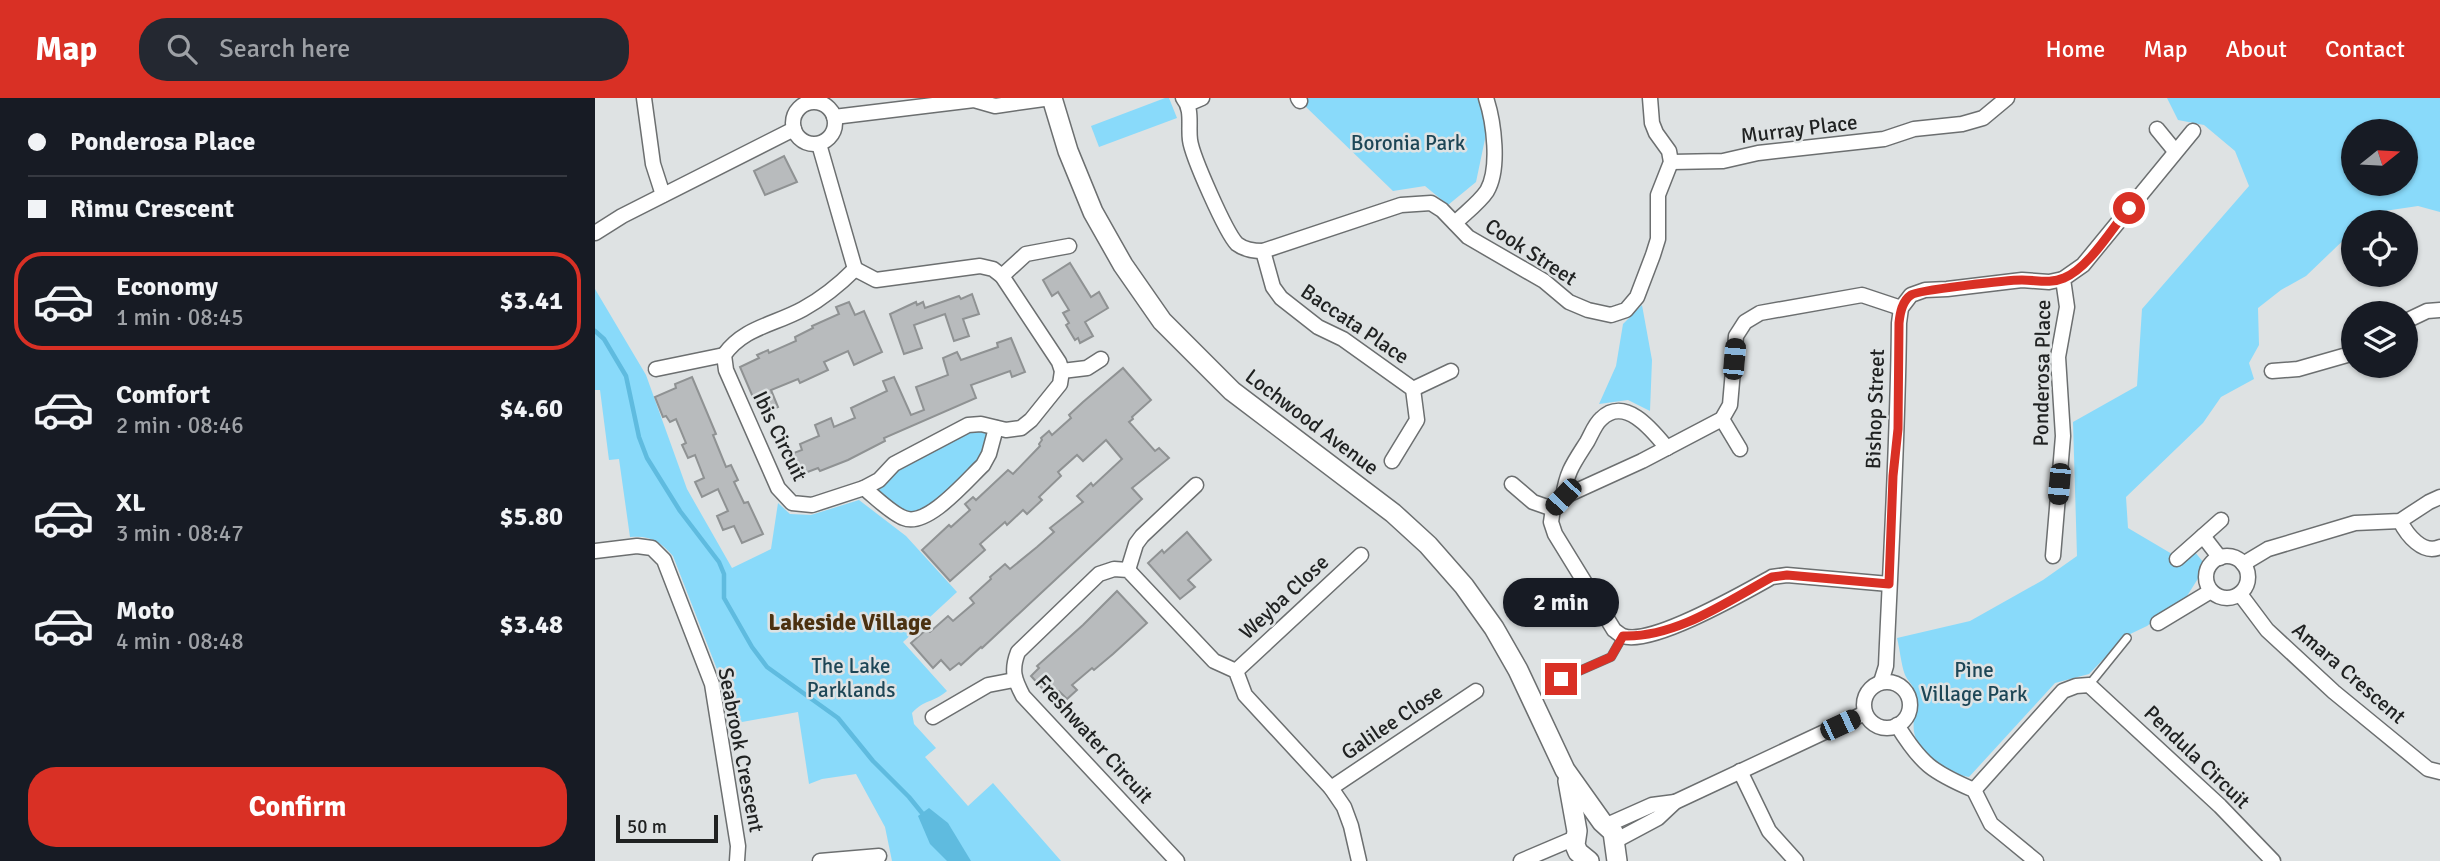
<!DOCTYPE html>
<meta charset="utf-8">
<style>
:root{--surface:#171b24;--page:#242831;--text:#f1f3f6;--muted:#9ea1a6;--line:#363941;--accent:#d93025}
body{margin:0;font-family:Signika,sans-serif;background:var(--page);color:var(--text);height:100vh;display:flex;flex-direction:column;font-size:26px;white-space:nowrap}
*{box-sizing:border-box;margin:0}
p{font-size:23px;color:var(--muted)}
.icon{flex:none;width:38px;height:38px;fill:none;stroke:currentColor;stroke-width:2;stroke-linecap:round;stroke-linejoin:round}
.map{position:relative;flex:1;overflow:hidden}
.sheet{display:flex;flex-direction:column;background:var(--surface);width:595px}
.sheet>*{flex:none}
.hud{display:grid;align-content:center;height:154px;padding:0 28px;background:var(--surface)}
.needle{width:46px;rotate:72deg}
.buttons{position:absolute;left:1746px;top:21px;display:grid;gap:14px}
.buttons a{display:grid;place-items:center;width:77px;height:77px;border-radius:50%;background:var(--surface);box-shadow:0 2px 5px #0004;font-size:35px}
.scale{position:absolute;left:21px;bottom:18px;width:102px;box-sizing:border-box;padding-left:7px;border:4px solid #202222;border-top:0;font-size:19px;line-height:24px;white-space:nowrap;color:#202222;-webkit-text-stroke:5px #dee2e3;paint-order:stroke}
.end{position:absolute;width:32px;height:32px;margin:-16px;border:9px solid #d93025;background:#fff;box-shadow:0 0 0 4px #fff}
.from{border-radius:50%}
.bubble{position:absolute;height:49px;border-radius:24px;background:var(--surface);box-shadow:0 2px 5px #0004;font-size:23px;font-weight:800;line-height:49px;text-align:center}
.car{position:absolute;width:21px;height:42px;margin:-21px -10px;border-radius:9px;box-shadow:0 0 5px 2px #0007;background:linear-gradient(#222 24%,#8ab4d8 0 40%,#222 0 76%,#8ab4d8 0 86%,#222 0)}
.hud b{display:flex;align-items:center;gap:24px;height:66px;font-size:26px}
.hud b+b{border-top:2px solid var(--line)}
.hud i{width:18px;height:18px;background:var(--text)}
ul{padding:0;list-style:none}
li{display:flex;align-items:center;gap:21px;height:98px;margin:0 14px 10px;padding:0 14px;border:4px solid transparent;border-radius:28px}
li div{flex:1}
li b{display:block;font-size:26px}
li em{font-style:normal;font-weight:800}
li.active{border-color:var(--accent)}
li>.icon{width:63px;height:63px;stroke-width:1.5}
.primary-button{display:flex;gap:14px;margin-top:auto;padding:14px 28px}
.primary-button a{flex:1;height:80px;border-radius:28px;background:var(--accent);color:#fff;font-size:28px;font-weight:800;line-height:80px;text-align:center}
header{display:flex;align-items:center;gap:42px;box-sizing:border-box;height:98px;padding:0 35px;background:var(--accent);color:#fff}
header strong{font-size:33px}
nav{display:flex;gap:38px;margin-inline-start:auto;font-size:24px}
.search{width:490px;height:63px;background:var(--page);display:flex;align-items:center;gap:18px;box-sizing:border-box;padding:0 24px;border-radius:28px;color:var(--muted);font-size:26px}
main{display:flex;flex:1;min-height:0}
.map>svg:first-child{display:block}
</style>
<header>
<strong>Map</strong>
<div class="search"><svg class="icon" aria-label="search" viewBox="0 0 24 24"><circle cx="10" cy="10" r="6"/><path d="M15 15l6 6"/></svg>Search here</div>
<nav><a>Home</a><a>Map</a><a>About</a><a>Contact</a></nav>
</header>
<main>
<section class="sheet">
<div class="hud">
<b><i class="from"></i>Ponderosa Place</b>
<b><i></i>Rimu Crescent</b>
</div>
<ul>
<li class="active"><svg class="icon" aria-label="car" viewBox="0 0 24 24"><path d="M5 17H2v-5l4-1 3-4h7l3 4 3 1v5h-3M9 17h6M6 11h13"/><circle cx="7" cy="17" r="2"/><circle cx="17" cy="17" r="2"/></svg><div><b>Economy</b><p>1 min · 08:45</p></div><em>$3.41</em></li>
<li><svg class="icon" aria-label="car" viewBox="0 0 24 24"><path d="M5 17H2v-5l4-1 3-4h7l3 4 3 1v5h-3M9 17h6M6 11h13"/><circle cx="7" cy="17" r="2"/><circle cx="17" cy="17" r="2"/></svg><div><b>Comfort</b><p>2 min · 08:46</p></div><em>$4.60</em></li>
<li><svg class="icon" aria-label="car" viewBox="0 0 24 24"><path d="M5 17H2v-5l4-1 3-4h7l3 4 3 1v5h-3M9 17h6M6 11h13"/><circle cx="7" cy="17" r="2"/><circle cx="17" cy="17" r="2"/></svg><div><b>XL</b><p>3 min · 08:47</p></div><em>$5.80</em></li>
<li><svg class="icon" aria-label="car" viewBox="0 0 24 24"><path d="M5 17H2v-5l4-1 3-4h7l3 4 3 1v5h-3M9 17h6M6 11h13"/><circle cx="7" cy="17" r="2"/><circle cx="17" cy="17" r="2"/></svg><div><b>Moto</b><p>4 min · 08:48</p></div><em>$3.48</em></li>
</ul>
<div class="primary-button"><a>Confirm</a></div>
</section>
<div class="map">
<svg width="1845" height="763" viewBox="0 0 1845 763">
<rect width="100%" height="100%" fill="#dee2e3"/>
<g fill="#89dafa" fill-rule="evenodd">
<polygon points="570,0 574,0 582,20 504,49 496,28"/>
<polygon points="707,0 883,0 890,20 890,41 881,84 853,107 830,88 798,93 711,9"/>
<path d="M1572 0H1845V114L1823 108 1776 115 1766 124H1759V132L1711 178 1686 192 1663 210 1664 247 1654 265 1659 281 1626 299 1608 325 1531 399 1533 430 1577 456 1600 454 1608 464 1604 479 1592 498 1552 528 1531 538 1494 576 1460 585 1374 679C1350 675 1324 660 1319 634 1317 620 1323 604 1319 591 1317 586 1312 582 1310 577 1306 566 1305 552 1302 540L1375 523 1448 482 1482 458 1478 324 1542 288 1547 211 1654 88 1640 53 1609 27 1583 22ZM1759 33H1811V86H1759Z"/>
<path d="M0 191 51 277 92 391 137 470 176 451 183 405 195 416 216 417 264 402 311 438 362 494 308 544 352 593C338 605 330 601 317 615L319 626 341 650 330 659 373 708 398 685 466 763H297L290 729 261 676 227 681 214 686 203 614 136 626 125 579 78 458C65 443 55 437 35 439L24 361 14 362 5 292H0Z"/>
<polygon points="1047,207 1057,262 1055,313 1033,302 1004,306 1021,268 1028,226"/>
<polygon points="373,327 401,330 394,356 323,422 269,390"/>
</g>
<polygon fill="#5fbbdf" points="334,710 353,725 376,763 352,763 335,746 323,718"/>
<g fill="none" stroke-linecap="round" stroke-linejoin="round">
<polyline stroke="#5fbbdf" stroke-width="4.5" points="0,233 9,241 31,278 44,339 52,360 85,413 124,464 129,476 129,500 157,549 172,569 243,620 278,663 314,699 327,715"/>
</g>
<g fill="#b8bbbd" stroke="#8f9293" stroke-width="2">
<polygon points="189,58 202,84 170,97 159,73"/>
<polygon points="475,165 496,199 504,194 513,210 490,224 498,238 485,245 483,240 480,242 471,227 474,225 468,215 474,212 463,194 457,198 448,182"/>
<polygon points="377,196 384,216 368,221 374,238 359,243 350,216 319,227 327,250 309,256 295,216 321,204 322,207 328,204 330,210 364,198 366,201"/>
<polygon points="254,204 260,217 269,213 287,254 259,267 253,253 229,264 233,272 205,285 203,281 176,292 183,309 168,316 163,303 160,304 145,269 164,260 162,257 173,252 174,255 201,243 200,239 218,230 217,228 244,216 241,209"/>
<polygon points="416,240 430,274 417,279 415,273 376,287 381,300 289,340 290,343 253,362 225,373 223,370 197,380 188,359 207,352 205,346 224,338 220,327 236,320 239,329 260,320 256,310 292,293 288,283 299,279 316,317 329,312 321,289 353,277 348,260 362,254 366,262 403,249 402,245"/>
<polygon points="528,270 556,302 537,319 538,321 534,324 560,353 564,350 574,360 537,390 547,401 387,550 386,549 366,567 364,565 355,572 346,562 338,570 316,545 332,531 335,534 353,518 358,523 379,505 375,500 396,481 395,479 410,466 415,471 442,449 459,434 455,430 488,404 482,398 496,385 498,388 527,361 511,342 488,363 482,357 463,374 466,378 444,399 447,402 432,416 428,412 412,427 410,424 385,446 390,452 355,483 327,452 354,427 356,429 375,412 370,406 378,399 381,402 413,372 418,376 445,348 444,346 447,342 446,340 454,333 457,337 476,320 474,317 488,304"/>
<polygon points="97,279 121,336 118,337 131,369 136,367 143,382 139,384 149,405 153,404 168,436 147,445 139,428 128,432 122,418 133,413 123,391 107,399 100,384 109,380 100,357 93,360 87,347 91,345 81,321 75,324 71,318 68,319 60,299 81,290 80,286"/>
<polygon points="592,434 616,462 593,482 600,489 585,501 553,465 567,452 569,455"/>
<polygon points="522,493 552,525 518,556 499,572 497,570 477,587 482,592 472,601 464,593 456,600 436,578 444,570 442,568 488,527"/>
</g>
<g fill="none" stroke-linecap="round" stroke-linejoin="round">
<g stroke="#6c6f70" stroke-width="10">
<g id="service">
<polyline points="966,581 1016,559 1028,538"/>
<polyline points="1494,587 1532,540"/>
</g>
</g>
<g stroke="#6c6f70" stroke-width="17">
<g id="minor">
<polyline points="49,0 58,66 68,97"/>
<path d="M588 0C598 11 593 28 595 42 597 58 631 135 642 146 650 152 658 153 668 153L806 107 836 105 847 112 873 139 949 183 974 204 993 212 1016 217 1031 212 1042 199 1058 157 1063 141V97L1076 64 1074 53 1061 35 1057 25 1055 0"/>
<polyline points="703,0 705,3"/>
<circle cx="219" cy="25" r="21"/>
<polyline points="593,6 607,0"/>
<polyline points="239,19 379,2 400,8 456,0"/>
<polyline points="1562,31 1580,53"/>
<polyline points="224,46 260,171"/>
<polyline points="1076,64 1128,63 1163,55 1289,41 1319,31 1367,26 1388,20 1412,0"/>
<path d="M860 125C870 115 884 105 892 93 905 71 899 24 891 0"/>
<polyline points="0,135 27,118 199,31"/>
<polyline points="668,153 678,189 686,200 723,229 748,241 818,291 822,322 797,363"/>
<path d="M385 168 398 171 407 178 464 264 467 273 465 286 436 322 426 330 411 332 386 326 373 327 299 366 284 382 269 390 217 407 197 405 183 390 131 272 129 257C149 229 179 227 208 211 228 200 244 187 260 171L281 182Z"/>
<polyline points="407,178 431,156 474,148"/>
<polyline points="1811,223 1832,213 1845,212"/>
<polyline points="61,271 129,257"/>
<polyline points="467,273 492,270 506,261"/>
<polyline points="1677,273 1703,271 1759,255"/>
<polyline points="818,291 856,273"/>
<polyline points="1127,321 1145,351"/>
<polyline points="917,386 938,404 958,411"/>
<path d="M269 390C279 398 297 416 309 420 332 430 372 382 388 367L394 356 401 330"/>
<path d="M968 399C972 373 978 366 992 344 996 337 1000 326 1006 321 1030 297 1058 333 1072 350"/>
<path d="M1805 423C1812 437 1828 457 1845 449"/>
<polyline points="1608,438 1625,460"/>
<polyline points="0,453 42,448 57,450 69,462 117,586 143,748 142,763"/>
<polyline points="1458,458 1468,338 1463,259 1472,209 1468,181 1488,167 1598,33"/>
<circle cx="1632" cy="479" r="21"/>
<polyline points="1582,461 1626,422"/>
<polyline points="1648,466 1673,451 1760,425 1805,423 1834,404 1845,399"/>
<polyline points="533,472 541,446 547,438 601,387"/>
<path d="M1294 486 1192 477 1177 479C1150 494 1057 548 1028 538 1025 537 1022 534 1019 532L960 436 956 424 958 411 968 399 1047 363 1127 321 1135 307 1141 238 1150 224 1165 215 1267 197 1306 210"/>
<polyline points="1645,496 1672,532 1739,594 1833,671 1845,674"/>
<polyline points="1563,525 1616,493"/>
<polyline points="641,573 766,457"/>
<path d="M1286 584 1291 568C1296 453 1303 339 1304 225L1306 210 1316 197 1330 192 1352 191 1427 182 1454 184 1468 181"/>
<circle cx="1292" cy="607" r="23"/>
<polyline points="338,619 393,587 419,582"/>
<path d="M1302 627C1326 666 1337 674 1379 692L1396 726 1441 763"/>
<polyline points="1145,673 1174,733 1201,763"/>
<polyline points="736,690 881,593"/>
<polyline points="1379,692 1468,593 1481,588 1494,587 1625,708 1678,763"/>
<polyline points="1012,727 1057,707 1080,704"/>
<polyline points="1020,743 1063,720 1080,704 1270,615"/>
<polyline points="225,763 284,758"/>
<path d="M582 763 428 598C419 581 416 572 423 554L504 476 519 471 533 472 619 563 641 573 650 597 736 690 749 709 756 728 764 763"/>
<polyline points="926,763 980,740"/>
</g>
</g>
<g stroke="#6c6f70" stroke-width="22">
<g id="tertiary">
<polyline points="457,0 473,53 498,114 528,167 567,223 637,293 798,415 833,447 869,488 899,530 923,572 970,672 1007,724 1018,734 1022,763"/>
<polyline points="973,683 982,733 980,747 983,754 994,763"/>
</g>
</g>
<use href="#service" stroke="#fff" stroke-width="7"/>
<use href="#minor" stroke="#fff" stroke-width="14"/>
<use href="#tertiary" stroke="#fff" stroke-width="19"/>
</g>
<g fill="none" stroke-linecap="round" stroke-linejoin="round">
<path stroke="#d93025" stroke-width="9" d="M966 581 1016 559 1028 538C1081 540 1133 503 1177 479L1192 477 1294 486 1298 378 1303 331 1304 225C1305 215 1307 203 1316 197 1322 192 1414 182 1427 182 1442 182 1455 186 1469 180 1494 170 1517 130 1534 110"/>
</g>
<g text-anchor="middle" dominant-baseline="central" stroke-width="5" stroke-linejoin="round" paint-order="stroke">
<g font-size="21" fill="#202222" stroke="#dee2e3">
<text transform="translate(1204 31) rotate(-7)">Murray Place</text>
<text transform="translate(936 154) rotate(33)">Cook Street</text>
<text transform="translate(760 226) rotate(34)">Baccata Place</text>
<text transform="translate(1447 275) rotate(-89)">Ponderosa Place</text>
<text transform="translate(1280 311) rotate(-88)">Bishop Street</text>
<text transform="translate(717 324) rotate(37)">Lochwood Avenue</text>
<text transform="translate(185 338) rotate(64)">Ibis Circuit</text>
<text transform="translate(689 499) rotate(-43)">Weyba Close</text>
<text transform="translate(1754 575) rotate(41)">Amara Crescent</text>
<text transform="translate(797 624) rotate(-34)">Galilee Close</text>
<text transform="translate(499 641) rotate(48)">Freshwater Circuit</text>
<text transform="translate(146 652) rotate(79)">Seabrook Crescent</text>
<text transform="translate(1602 659) rotate(44)">Pendula Circuit</text>
</g>
<g font-size="21" fill="#1d4656" stroke="#dee2e3">
<text x="813" y="45">Boronia Park</text>
<text x="256" y="568">The Lake<tspan x="256" dy="24">Parklands</tspan></text>
<text x="1379" y="572">Pine<tspan x="1379" dy="24">Village Park</tspan></text>
</g>
<g font-size="23" font-weight="bold" fill="#4b3110" stroke="#dee2e3">
<text x="255" y="524">Lakeside Village</text>
</g>
</g>
</svg>
<div class="buttons">
<a><svg class="needle" viewBox="-14 -14 28 28"><path d="M0-13l5 13h-10z" fill="#e53935"/><path d="M0 13l5-13h-10z" fill="#9ea1a6"/></svg></a>
<a><svg class="icon" aria-label="locate" viewBox="0 0 24 24"><circle cx="12" cy="12" r="6"/><path d="M12 2v4M12 18v4M2 12h4M18 12h4"/></svg></a>
<a><svg class="icon" aria-label="layers" viewBox="0 0 24 24"><path d="M12 4l9 5-9 5-9-5zM3 14l9 5 9-5"/></svg></a>
</div>
<div class="scale">50 m</div>
<i class="end from" style="left:1534px;top:110px"></i>
<i class="end" style="left:966px;top:581px"></i>
<div class="bubble" style="left:908px;top:480px;width:116px">2 min</div>
<i class="car" style="left:1139px;top:261px;rotate:5deg"></i>
<i class="car" style="left:1464px;top:386px;rotate:185deg"></i>
<i class="car" style="left:968px;top:399px;rotate:223deg"></i>
<i class="car" style="left:1245px;top:627px;rotate:65deg"></i>
</div>
</main>
